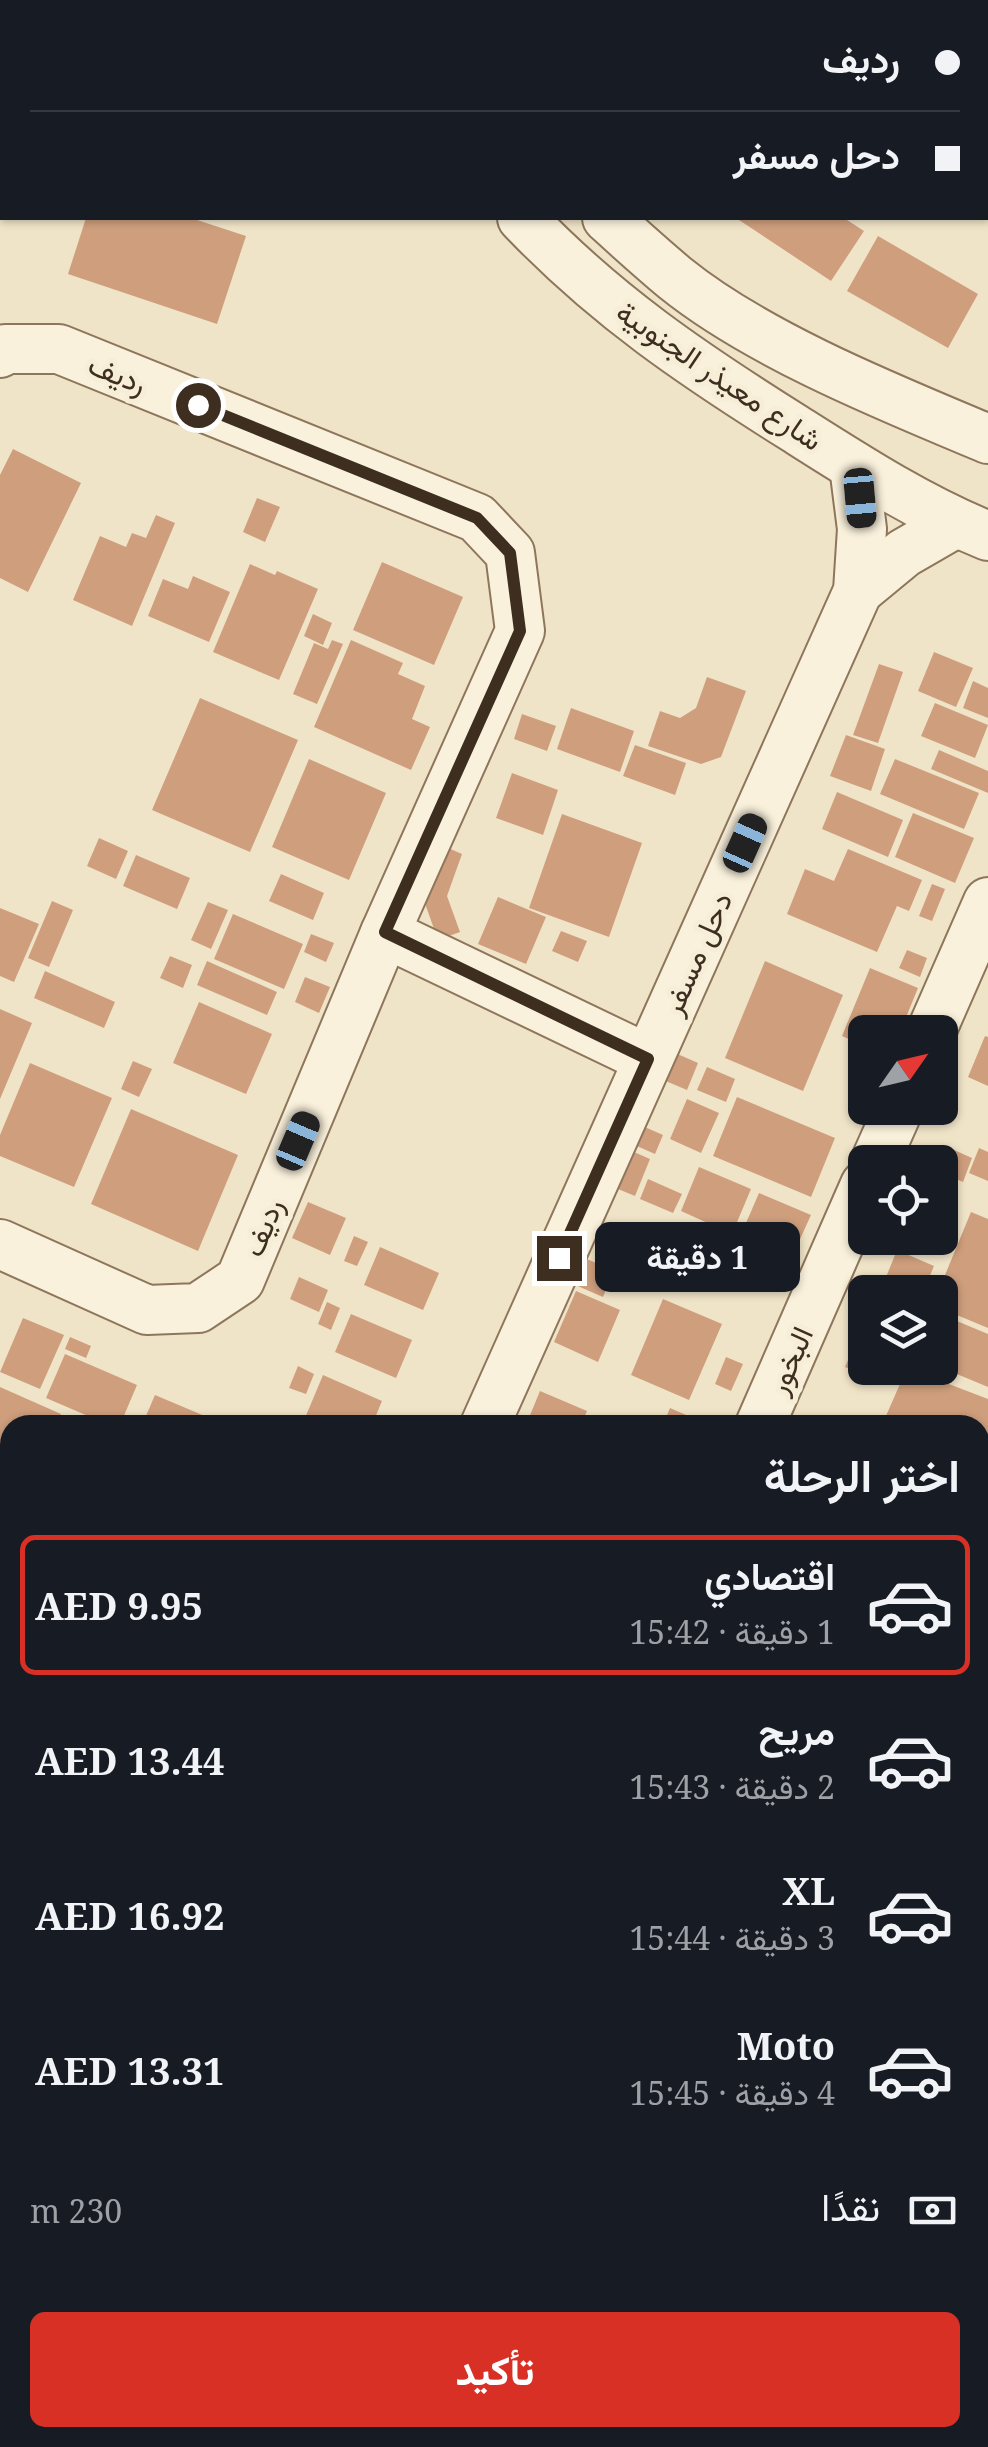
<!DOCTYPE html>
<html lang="ar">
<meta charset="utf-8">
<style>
:root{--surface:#171b24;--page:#20242c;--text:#f1f3f6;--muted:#9ea1a6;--line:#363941;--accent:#d93025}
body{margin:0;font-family:"Noto Serif",Vazirmatn,serif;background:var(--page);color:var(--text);direction:rtl;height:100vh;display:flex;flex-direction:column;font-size:38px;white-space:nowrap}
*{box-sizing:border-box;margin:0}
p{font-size:32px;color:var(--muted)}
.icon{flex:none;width:55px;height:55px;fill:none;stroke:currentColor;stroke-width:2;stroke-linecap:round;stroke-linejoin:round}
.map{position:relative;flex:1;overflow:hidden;direction:ltr}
.sheet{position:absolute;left:0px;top:1415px;width:990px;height:1032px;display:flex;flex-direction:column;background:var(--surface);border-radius:30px 30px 0 0;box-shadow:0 2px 8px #0004;direction:rtl}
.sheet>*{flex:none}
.guide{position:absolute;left:0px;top:0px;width:990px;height:220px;box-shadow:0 2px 8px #0004;direction:rtl;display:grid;align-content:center;height:220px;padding:0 30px;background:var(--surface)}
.needle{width:65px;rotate:56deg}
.fabs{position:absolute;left:848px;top:1015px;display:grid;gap:20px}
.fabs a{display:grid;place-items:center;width:110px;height:110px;border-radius:15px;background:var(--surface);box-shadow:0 2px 8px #0004;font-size:50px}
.end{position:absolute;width:45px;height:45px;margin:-22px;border:12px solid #3d2e20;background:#fff;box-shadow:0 0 0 5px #fff}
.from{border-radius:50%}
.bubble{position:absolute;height:70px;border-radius:15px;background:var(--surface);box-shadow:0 2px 8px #0004;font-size:32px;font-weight:700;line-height:70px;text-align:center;direction:rtl}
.car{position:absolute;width:30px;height:60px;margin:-30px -15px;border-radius:12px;box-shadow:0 0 8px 2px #0007;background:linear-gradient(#222 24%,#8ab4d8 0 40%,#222 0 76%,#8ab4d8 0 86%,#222 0)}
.guide b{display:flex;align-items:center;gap:35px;height:95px;font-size:38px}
.guide b+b{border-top:2px solid var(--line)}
.guide i{width:25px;height:25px;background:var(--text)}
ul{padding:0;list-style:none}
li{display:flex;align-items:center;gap:30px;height:140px;margin:0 20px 15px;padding:0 10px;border:5px solid transparent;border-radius:15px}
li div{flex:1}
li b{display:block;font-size:38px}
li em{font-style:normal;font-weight:700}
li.active{border-color:var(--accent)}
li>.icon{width:90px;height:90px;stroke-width:1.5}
h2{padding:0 30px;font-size:45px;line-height:120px}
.pay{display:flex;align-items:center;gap:25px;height:110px;padding:0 30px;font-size:38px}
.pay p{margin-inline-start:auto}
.cta{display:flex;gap:20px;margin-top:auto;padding:20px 30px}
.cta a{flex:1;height:115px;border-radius:15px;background:var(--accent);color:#fff;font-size:40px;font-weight:700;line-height:115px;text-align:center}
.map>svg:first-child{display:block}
</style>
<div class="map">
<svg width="988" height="2447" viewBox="0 0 988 2447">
<rect width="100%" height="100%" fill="#f0e4c8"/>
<g fill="#cf9f7d">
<polygon points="86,218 191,218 246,236 217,324 68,274"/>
<polygon points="736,218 844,218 864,231 831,281"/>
<polygon points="878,236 978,294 948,348 847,291"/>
<polygon points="13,449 81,483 28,592 0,578 0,475"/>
<polygon points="257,498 280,507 265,542 243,532"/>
<polygon points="156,515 175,523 132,626 73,600 100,536 126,547 132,533 146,538"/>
<polygon points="382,562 463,597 434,665 353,630"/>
<polygon points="250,564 275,575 277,571 318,589 279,680 213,652"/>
<polygon points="193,576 230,592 209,642 148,616 163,579 188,589"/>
<polygon points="313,614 332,623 323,645 304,636"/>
<polygon points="332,640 343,644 317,704 293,694 314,643 328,649"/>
<polygon points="351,640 403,663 398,674 425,686 412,719 430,727 411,770 314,727"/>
<polygon points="934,652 973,668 956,707 918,691"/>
<polygon points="879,664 903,672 878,743 853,735"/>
<polygon points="707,677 746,691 721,757 701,764 648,746 660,711 680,718 696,708"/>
<polygon points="973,681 988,688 988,718 963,708"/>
<polygon points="200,698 298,740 250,852 152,810"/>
<polygon points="935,703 988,725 975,758 921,736"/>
<polygon points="571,708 634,731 620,772 557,749"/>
<polygon points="522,714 556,726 547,751 514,739"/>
<polygon points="846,735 885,749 871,791 830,776"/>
<polygon points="635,745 686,763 675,795 623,776"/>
<polygon points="939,750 988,771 988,793 931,769"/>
<polygon points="309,759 386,793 349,880 272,847"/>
<polygon points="895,759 979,793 964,829 880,794"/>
<polygon points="512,773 558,790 543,835 496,818"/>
<polygon points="837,792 903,820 888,857 822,829"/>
<polygon points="913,813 974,838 955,883 895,857"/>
<polygon points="562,814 642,843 609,937 529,908"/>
<polygon points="99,838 128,851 116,879 87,866"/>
<polygon points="439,844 462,854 447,896 460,932 438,940 423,898"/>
<polygon points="848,849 922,880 909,911 897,906 877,952 787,914 805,869 834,881"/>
<polygon points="136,855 190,878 177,909 123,886"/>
<polygon points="281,874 324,893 313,920 269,901"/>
<polygon points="932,884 945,889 932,921 919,916"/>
<polygon points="498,897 546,917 526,964 478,944"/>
<polygon points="52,901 73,910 49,967 28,958"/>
<polygon points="208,902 228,910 211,949 191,940"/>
<polygon points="0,908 39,924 14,982 0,976"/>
<polygon points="233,914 303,944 284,989 214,959"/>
<polygon points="561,931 587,941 578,962 552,951"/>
<polygon points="311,934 334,943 326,962 304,952"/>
<polygon points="907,950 927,958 920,977 899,968"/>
<polygon points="170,956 192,965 183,988 160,978"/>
<polygon points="207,961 277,992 267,1015 197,985"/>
<polygon points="765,961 843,995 803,1091 725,1058"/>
<polygon points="870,968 918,988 900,1032 865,1032 865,1046 842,1036"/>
<polygon points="45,971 115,1002 104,1028 34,998"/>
<polygon points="305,977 330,987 319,1013 295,1002"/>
<polygon points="199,1002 272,1034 246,1094 173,1063"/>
<polygon points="0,1009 32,1023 0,1099"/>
<polygon points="985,1036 988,1037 988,1086 968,1077"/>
<polygon points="673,1052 698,1063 687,1090 661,1079"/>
<polygon points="133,1061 152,1069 139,1097 121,1089"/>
<polygon points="30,1063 112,1098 74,1187 0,1156 0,1135"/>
<polygon points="707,1067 735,1079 726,1102 697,1090"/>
<polygon points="737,1097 835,1138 811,1197 713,1156"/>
<polygon points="687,1099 719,1113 701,1153 670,1139"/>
<polygon points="131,1109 238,1155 198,1251 91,1204"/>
<polygon points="638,1124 663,1135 655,1154 630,1143"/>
<polygon points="943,1145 972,1158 963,1182 940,1172 940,1162 936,1162"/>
<polygon points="979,1148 988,1152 988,1181 969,1173"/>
<polygon points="634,1152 650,1159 635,1196 618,1189"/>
<polygon points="699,1167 751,1189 732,1234 681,1211"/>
<polygon points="648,1179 682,1194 673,1213 640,1199"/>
<polygon points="759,1193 811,1215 791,1259 740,1237"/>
<polygon points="308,1202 346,1218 330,1255 292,1238"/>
<polygon points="971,1212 988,1219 988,1328 940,1308 938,1292"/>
<polygon points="643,1224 676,1238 655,1287 622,1273"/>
<polygon points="354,1236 368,1242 357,1266 344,1261"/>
<polygon points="686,1241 713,1253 702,1281 674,1268"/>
<polygon points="380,1247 439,1273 423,1310 364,1285"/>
<polygon points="897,1250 934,1266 923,1292 880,1292"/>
<polygon points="717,1254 733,1262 727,1277 710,1270"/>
<polygon points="578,1255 614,1271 603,1297 566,1281"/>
<polygon points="299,1277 328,1290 319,1312 290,1299"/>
<polygon points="576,1291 620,1310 598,1362 554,1342"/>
<polygon points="663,1299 722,1324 689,1400 631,1375"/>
<polygon points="327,1302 340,1308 331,1330 318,1324"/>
<polygon points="351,1314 412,1340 396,1378 335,1352"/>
<polygon points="940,1314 988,1334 988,1387 940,1367"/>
<polygon points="23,1318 64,1335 40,1389 0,1372"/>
<polygon points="865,1321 865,1368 893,1368 886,1384 845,1367"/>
<polygon points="70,1337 91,1346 86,1358 65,1349"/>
<polygon points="65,1354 137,1385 120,1425 109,1425 46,1398"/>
<polygon points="726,1357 743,1364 731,1391 715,1384"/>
<polygon points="298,1366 314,1374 306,1394 289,1388"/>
<polygon points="907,1368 988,1399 988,1433 980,1452 980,1425 882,1425"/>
<polygon points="323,1375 382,1401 372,1425 321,1425 305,1418"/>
<polygon points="0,1387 61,1414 57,1425 10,1425 10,1494 0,1490"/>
<polygon points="540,1391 587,1411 581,1425 526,1425"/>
<polygon points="155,1395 226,1425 142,1425"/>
<polygon points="670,1408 709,1425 663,1425"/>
<polygon points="980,1549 988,1552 988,1594 980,1591"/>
<polygon points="980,2104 988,2107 988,2184 980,2180"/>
<polygon points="62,2438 90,2438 86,2447 58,2447"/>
<polygon points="505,2438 534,2438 530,2447 501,2447"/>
<polygon points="550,2438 676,2438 671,2447 571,2447"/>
<polygon points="715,2438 773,2438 769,2447 717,2447 712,2445"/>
<polygon points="935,2438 981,2438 988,2447 938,2447 932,2440"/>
</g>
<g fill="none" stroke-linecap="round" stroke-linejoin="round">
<g stroke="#8d765c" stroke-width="52">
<g id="minor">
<polyline points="372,0 373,2"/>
<polyline points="428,0 430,2"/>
<polyline points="691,0 693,2"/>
<polyline points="862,2 867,0"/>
<path d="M522 218C606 306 692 364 794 428 857 468 919 508 988 536"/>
<path d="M607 218C629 238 652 259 675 278 758 345 890 398 988 439"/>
<polyline points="0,353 5,349 59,349 477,518 510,553 520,631 385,933 240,1280 198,1308 147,1310 0,1244"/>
<polyline points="858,591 904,553 956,523"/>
<polyline points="385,933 648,1059"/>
<polyline points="931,1032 988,902"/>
<polyline points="875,1162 899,1108"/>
<polyline points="485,1425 858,591 862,529 854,466"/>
<polyline points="760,1425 865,1185"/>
<polyline points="980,1704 988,1707"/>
<polyline points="0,1824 10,1791"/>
<polyline points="980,1987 988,1991"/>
<polyline points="980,2270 988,2273"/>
<polyline points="376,2438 390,2447"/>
<polyline points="24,2447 30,2438"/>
</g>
</g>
<g stroke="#5b4430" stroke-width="60">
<polyline id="major" points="12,2 16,0"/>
</g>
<use href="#minor" stroke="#faf1dc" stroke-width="48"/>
<use href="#major" stroke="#f3d9a0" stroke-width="55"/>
</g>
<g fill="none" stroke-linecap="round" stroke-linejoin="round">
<polyline stroke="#3d2e20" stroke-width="12" points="198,405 477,518 510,553 520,631 385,932 648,1059 559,1258"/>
</g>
<g text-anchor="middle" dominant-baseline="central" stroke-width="10" stroke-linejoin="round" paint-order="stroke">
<g font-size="30" fill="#3d2e20" stroke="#f7eed8">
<text transform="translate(118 373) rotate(22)">رديف</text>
<text transform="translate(720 375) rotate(34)">شارع معيذر الجنوبية</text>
<text transform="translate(696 953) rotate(-66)">دحل مسفر</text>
<text transform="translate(262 1227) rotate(-67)">رديف</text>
<text transform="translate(789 1360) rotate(-66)">البخور</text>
</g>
</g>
</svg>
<div class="fabs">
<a><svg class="needle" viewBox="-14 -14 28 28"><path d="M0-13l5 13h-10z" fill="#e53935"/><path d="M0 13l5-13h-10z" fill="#9ea1a6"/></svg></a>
<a><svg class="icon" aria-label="locate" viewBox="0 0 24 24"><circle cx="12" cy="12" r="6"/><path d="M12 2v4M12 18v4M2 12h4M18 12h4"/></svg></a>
<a><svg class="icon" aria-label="layers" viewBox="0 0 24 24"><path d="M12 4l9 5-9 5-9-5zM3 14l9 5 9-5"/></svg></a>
</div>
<i class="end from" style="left:198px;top:405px"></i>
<i class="end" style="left:559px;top:1258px"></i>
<div class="bubble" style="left:595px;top:1222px;width:205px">1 دقيقة</div>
<i class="car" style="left:860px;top:498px;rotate:175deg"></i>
<i class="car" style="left:745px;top:843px;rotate:24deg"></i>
<i class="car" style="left:298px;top:1141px;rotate:23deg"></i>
<div class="guide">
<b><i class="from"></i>رديف</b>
<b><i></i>دحل مسفر</b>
</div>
<section class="sheet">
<h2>اختر الرحلة</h2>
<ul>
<li class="active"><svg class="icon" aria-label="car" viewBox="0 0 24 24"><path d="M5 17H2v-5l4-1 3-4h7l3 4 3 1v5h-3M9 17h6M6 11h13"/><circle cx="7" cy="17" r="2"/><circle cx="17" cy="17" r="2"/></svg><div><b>اقتصادي</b><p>1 دقيقة · 15:42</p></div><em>AED 9.95</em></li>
<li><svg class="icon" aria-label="car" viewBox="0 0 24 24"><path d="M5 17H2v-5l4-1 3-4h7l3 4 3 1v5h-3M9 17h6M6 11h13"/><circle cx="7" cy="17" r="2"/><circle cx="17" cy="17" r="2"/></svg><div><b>مريح</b><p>2 دقيقة · 15:43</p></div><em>AED 13.44</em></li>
<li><svg class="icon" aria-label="car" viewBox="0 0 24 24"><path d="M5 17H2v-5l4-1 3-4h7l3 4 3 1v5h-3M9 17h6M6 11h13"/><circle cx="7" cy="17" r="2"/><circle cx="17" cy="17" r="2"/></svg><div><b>XL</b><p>3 دقيقة · 15:44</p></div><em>AED 16.92</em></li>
<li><svg class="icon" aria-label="car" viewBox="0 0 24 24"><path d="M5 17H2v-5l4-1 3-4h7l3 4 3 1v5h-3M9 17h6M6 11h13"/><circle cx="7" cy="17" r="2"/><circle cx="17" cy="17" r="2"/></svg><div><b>Moto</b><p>4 دقيقة · 15:45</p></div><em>AED 13.31</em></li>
</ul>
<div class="pay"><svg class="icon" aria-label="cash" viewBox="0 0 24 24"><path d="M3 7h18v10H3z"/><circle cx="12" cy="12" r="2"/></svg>نقدًا<p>230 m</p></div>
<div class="cta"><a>تأكيد</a></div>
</section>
</div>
